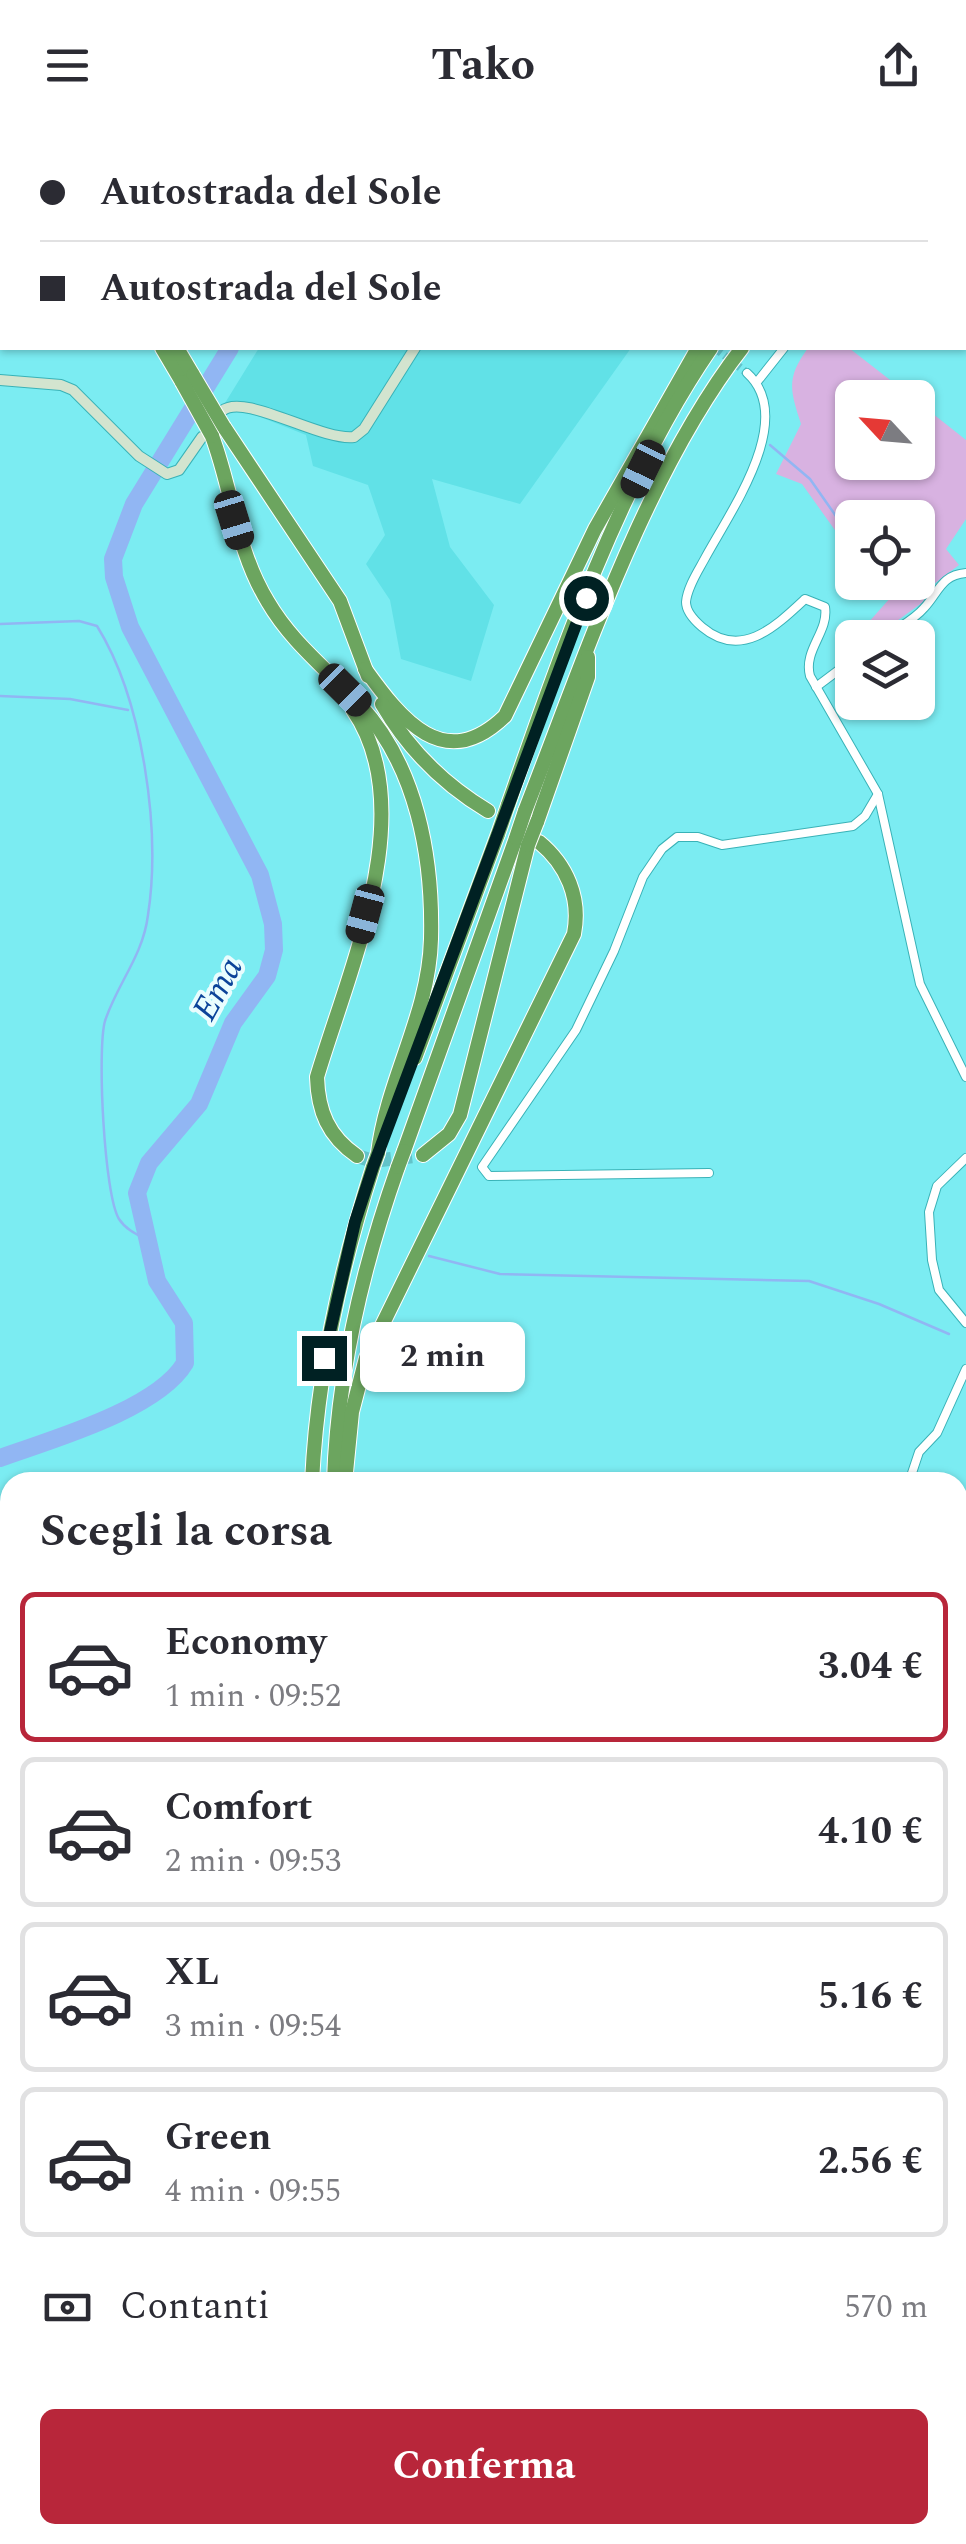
<!DOCTYPE html>
<html lang="it">
<meta charset="utf-8">
<style>
:root{--surface:#fff;--page:#f2f2f3;--text:#2b2b33;--muted:#7c7c81;--line:#e1e1e2;--accent:#b8263a}
body{margin:0;font-family:Spectral,serif;background:var(--page);color:var(--text);height:100vh;display:flex;flex-direction:column;font-size:38px;white-space:nowrap}
*{box-sizing:border-box;margin:0}
p{font-size:32px;color:var(--muted)}
.icon{flex:none;width:55px;height:55px;fill:none;stroke:currentColor;stroke-width:2;stroke-linecap:round;stroke-linejoin:round}
.map{position:relative;flex:1;overflow:hidden}
.panel{position:absolute;left:0px;top:1342px;width:968px;height:1072px;display:flex;flex-direction:column;background:var(--surface);border-radius:30px 30px 0 0;box-shadow:0 2px 8px #0004}
.panel>*{flex:none}
.banner{position:absolute;left:0px;top:0px;width:968px;height:220px;box-shadow:0 2px 8px #0004;display:grid;align-content:center;height:220px;padding:0 40px;background:var(--surface)}
.needle{width:65px;rotate:296deg}
.controls{position:absolute;left:835px;top:250px;display:grid;gap:20px}
.controls a{display:grid;place-items:center;width:100px;height:100px;border-radius:15px;background:var(--surface);box-shadow:0 2px 8px #0004;font-size:50px}
.end{position:absolute;width:45px;height:45px;margin:-22px;border:12px solid #002123;background:#fff;box-shadow:0 0 0 5px #fff}
.from{border-radius:50%}
.bubble{position:absolute;height:70px;border-radius:15px;background:var(--surface);box-shadow:0 2px 8px #0004;font-size:32px;font-weight:700;line-height:70px;text-align:center}
.car{position:absolute;width:30px;height:60px;margin:-30px -15px;border-radius:12px;box-shadow:0 0 8px 2px #0007;background:linear-gradient(#222 24%,#8ab4d8 0 40%,#222 0 76%,#8ab4d8 0 86%,#222 0)}
.banner b{display:flex;align-items:center;gap:35px;height:95px;font-size:38px}
.banner b+b{border-top:2px solid var(--line)}
.banner i{width:25px;height:25px;background:var(--text)}
ul{padding:0;list-style:none}
li{display:flex;align-items:center;gap:30px;height:150px;margin:0 20px 15px;padding:0 20px;border:5px solid var(--line);border-radius:15px}
li div{flex:1}
li b{display:block;font-size:38px}
li em{font-style:normal;font-weight:700}
li.selected{border-color:var(--accent)}
li>.icon{width:90px;height:90px;stroke-width:1.5}
h2{padding:0 40px;font-size:45px;line-height:120px}
.pay{display:flex;align-items:center;gap:25px;height:110px;padding:0 40px;font-size:38px}
.pay p{margin-inline-start:auto}
.cta{display:flex;gap:20px;margin-top:auto;padding:20px 40px}
.cta a{flex:1;height:115px;border-radius:15px;background:var(--accent);color:#fff;font-size:40px;font-weight:700;line-height:115px;text-align:center}
header{display:flex;justify-content:space-between;align-items:center;height:130px;padding:0 40px;background:var(--surface);font-size:45px;font-weight:700}
.map>svg:first-child{display:block}
</style>
<header><svg class="icon" aria-label="menu" viewBox="0 0 24 24"><path d="M4 6h16M4 12h16M4 18h16"/></svg>Tako<svg class="icon" aria-label="share" viewBox="0 0 24 24"><path d="M12 15V3M7 8l5-5 5 5M5 13v7h14v-7"/></svg></header>
<div class="map">
<svg width="966" height="2414" viewBox="0 0 966 2414">
<rect width="100%" height="100%" fill="#7becf2"/>
<polygon fill="#61e1e7" points="259,218 631,218 520,374 432,349 450,417 494,475 471,551 401,529 390,470 366,434 385,405 368,355 313,336 306,305 225,273"/>
<path fill="#d8b2e1" d="M808 218H849L912 267 852 268V332H918V272L966 310V389L946 419 959 435 930 457 923 472 875 507H862L860 502 891 467 888 453 918 452V388H852V424L802 354 776 344 801 294C790 260 786 248 808 218Z"/>
<g fill="none" stroke-linecap="round" stroke-linejoin="round">
<g stroke="#91b6f3" stroke-width="2.5">
<polyline points="770,315 810,349 852,409"/>
<path d="M0 494 79 491 97 496C143 570 161 700 148 785 143 826 117 854 105 891 97 919 104 1065 119 1089 126 1100 138 1105 149 1111"/>
<polyline points="0,566 70,569 128,580"/>
<polyline points="429,1126 500,1144 809,1151 879,1174 949,1204"/>
<polyline points="0,1837 10,1832"/>
</g>
<g stroke="#91b6f3" stroke-width="18">
<polyline points="527,2 535,0"/>
<path d="M0 1328C50 1310 157 1280 185 1233L184 1193 157 1151 137 1063 149 1033 199 974 233 893 267 846 274 820 273 794 260 745 130 497 114 447 113 429 134 374 230 218"/>
<polyline points="0,1978 10,1989"/>
<polyline points="267,2405 269,2414"/>
</g>
<polyline stroke="#62c3c9" stroke-width="8" stroke-dasharray="8 4" stroke-linecap="butt" points="715,218 747,243"/>
<polyline stroke="#62c3c9" stroke-width="14" stroke-dasharray="14 7" stroke-linecap="butt" points="357,1026 373,1031 423,1025"/>
<g stroke="#39b2b7" stroke-width="10">
<g id="street">
<polyline points="965,44 966,44"/>
<path d="M747 243C798 289 729 383 704 430 698 441 687 458 686 472 686 482 695 491 702 497 741 530 775 497 805 469L825 477C829 502 803 520 810 546L878 664 920 854 966 947"/>
<polyline points="757,252 784,218"/>
<path d="M884 508C897 498 914 490 924 478 939 462 941 445 966 443"/>
<polyline points="816,557 852,530"/>
<polyline points="966,1028 937,1056 929,1082 932,1130 939,1160 966,1193"/>
<polyline points="709,1043 489,1046 482,1037 576,900 614,821 643,747 662,719 677,707 698,707 722,715 853,696 865,686 878,664"/>
<polyline points="909,1352 919,1322 937,1303 966,1239"/>
<polyline points="958,1685 966,1684"/>
<polyline points="958,1895 966,1909"/>
</g>
</g>
<g stroke="#39b2b7" stroke-width="12">
<g id="secondary">
<polyline points="586,2 589,0"/>
<polyline points="0,250 61,255 73,260 139,326 167,344 179,340 202,307"/>
<path d="M222 281C244 262 320 311 354 307L364 299 415 218"/>
</g>
</g>
<g stroke="#fff" stroke-width="16">
<g id="highway">
<polyline points="34,0 36,2"/>
<polyline points="48,0 49,2"/>
<polyline points="182,2 185,0"/>
<polyline points="201,2 203,0"/>
<polyline points="213,2 217,0"/>
<polyline points="900,2 903,0"/>
<polyline points="943,2 946,0"/>
<polyline points="162,218 182,252"/>
<polyline points="177,218 193,245"/>
<polyline points="224,297 340,471 368,546"/>
<path d="M212 306C233 362 236 420 268 472 292 513 327 539 359 574 417 636 433 727 431 809 429 885 387 949 378 1023"/>
<path d="M365 539C401 589 444 645 505 586L595 399 698 218"/>
<path d="M382 574C408 619 443 654 488 681"/>
<path d="M353 580C422 680 348 842 317 947 318 981 328 1006 357 1026"/>
<path d="M508 675C560 525 621 349 711 218"/>
<path d="M525 681C583 533 645 343 742 218"/>
<polyline points="537,692 588,547 588,527"/>
<polyline points="415,928 498,704"/>
<polyline points="404,1021 516,708"/>
<polyline points="423,1025 449,1004 460,985 528,715"/>
<path d="M312 1352C317 1244 340 1140 373 1037"/>
<path d="M334 1352C337 1245 362 1139 398 1037"/>
<path d="M345 1352 352 1282 366 1228 574 804C581 768 567 735 539 712"/>
<polyline points="526,2405 528,2414"/>
<polyline points="548,2405 550,2414"/>
</g>
</g>
<use href="#street" stroke="#fff" stroke-width="8"/>
<use href="#secondary" stroke="#d3e4cf" stroke-width="10"/>
<use href="#highway" stroke="#6ca55f" stroke-width="14"/>
<g stroke="#fff" stroke-width="16" stroke-linecap="butt">
<g id="highway-bridge">
<polyline points="193,245 224,297"/>
<polyline points="182,252 212,306"/>
<polyline points="498,704 508,675"/>
<polyline points="516,708 525,681"/>
<polyline points="528,715 537,692"/>
<polyline points="373,1037 378,1023"/>
<polyline points="398,1037 404,1021"/>
</g>
</g>
<use href="#highway-bridge" stroke="#6ca55f" stroke-width="14"/>
</g>
<g fill="none" stroke-linecap="round" stroke-linejoin="round">
<polyline stroke="#002123" stroke-width="12" points="324,1228 355,1092 373,1037 586,468"/>
</g>
<g text-anchor="middle" dominant-baseline="central" stroke-width="8" stroke-linejoin="round" paint-order="stroke">
<g font-size="35" font-style="italic" fill="#0b4399" stroke="#e9fdfe">
<text transform="translate(218 859) rotate(-61)">Ema</text>
</g>
</g>
</svg>
<div class="controls">
<a><svg class="needle" viewBox="-14 -14 28 28"><path d="M0-13l5 13h-10z" fill="#e53935"/><path d="M0 13l5-13h-10z" fill="#7c7c81"/></svg></a>
<a><svg class="icon" aria-label="locate" viewBox="0 0 24 24"><circle cx="12" cy="12" r="6"/><path d="M12 2v4M12 18v4M2 12h4M18 12h4"/></svg></a>
<a><svg class="icon" aria-label="layers" viewBox="0 0 24 24"><path d="M12 4l9 5-9 5-9-5zM3 14l9 5 9-5"/></svg></a>
</div>
<i class="end from" style="left:586px;top:468px"></i>
<i class="end" style="left:324px;top:1228px"></i>
<div class="bubble" style="left:360px;top:1192px;width:165px">2 min</div>
<i class="car" style="left:643px;top:339px;rotate:206deg"></i>
<i class="car" style="left:234px;top:390px;rotate:163deg"></i>
<i class="car" style="left:345px;top:560px;rotate:135deg"></i>
<i class="car" style="left:365px;top:784px;rotate:195deg"></i>
<div class="banner">
<b><i class="from"></i>Autostrada del Sole</b>
<b><i></i>Autostrada del Sole</b>
</div>
<section class="panel">
<h2>Scegli la corsa</h2>
<ul>
<li class="selected"><svg class="icon" aria-label="car" viewBox="0 0 24 24"><path d="M5 17H2v-5l4-1 3-4h7l3 4 3 1v5h-3M9 17h6M6 11h13"/><circle cx="7" cy="17" r="2"/><circle cx="17" cy="17" r="2"/></svg><div><b>Economy</b><p>1 min · 09:52</p></div><em>3.04 €</em></li>
<li><svg class="icon" aria-label="car" viewBox="0 0 24 24"><path d="M5 17H2v-5l4-1 3-4h7l3 4 3 1v5h-3M9 17h6M6 11h13"/><circle cx="7" cy="17" r="2"/><circle cx="17" cy="17" r="2"/></svg><div><b>Comfort</b><p>2 min · 09:53</p></div><em>4.10 €</em></li>
<li><svg class="icon" aria-label="car" viewBox="0 0 24 24"><path d="M5 17H2v-5l4-1 3-4h7l3 4 3 1v5h-3M9 17h6M6 11h13"/><circle cx="7" cy="17" r="2"/><circle cx="17" cy="17" r="2"/></svg><div><b>XL</b><p>3 min · 09:54</p></div><em>5.16 €</em></li>
<li><svg class="icon" aria-label="car" viewBox="0 0 24 24"><path d="M5 17H2v-5l4-1 3-4h7l3 4 3 1v5h-3M9 17h6M6 11h13"/><circle cx="7" cy="17" r="2"/><circle cx="17" cy="17" r="2"/></svg><div><b>Green</b><p>4 min · 09:55</p></div><em>2.56 €</em></li>
</ul>
<div class="pay"><svg class="icon" aria-label="cash" viewBox="0 0 24 24"><path d="M3 7h18v10H3z"/><circle cx="12" cy="12" r="2"/></svg>Contanti<p>570 m</p></div>
<div class="cta"><a>Conferma</a></div>
</section>
</div>
